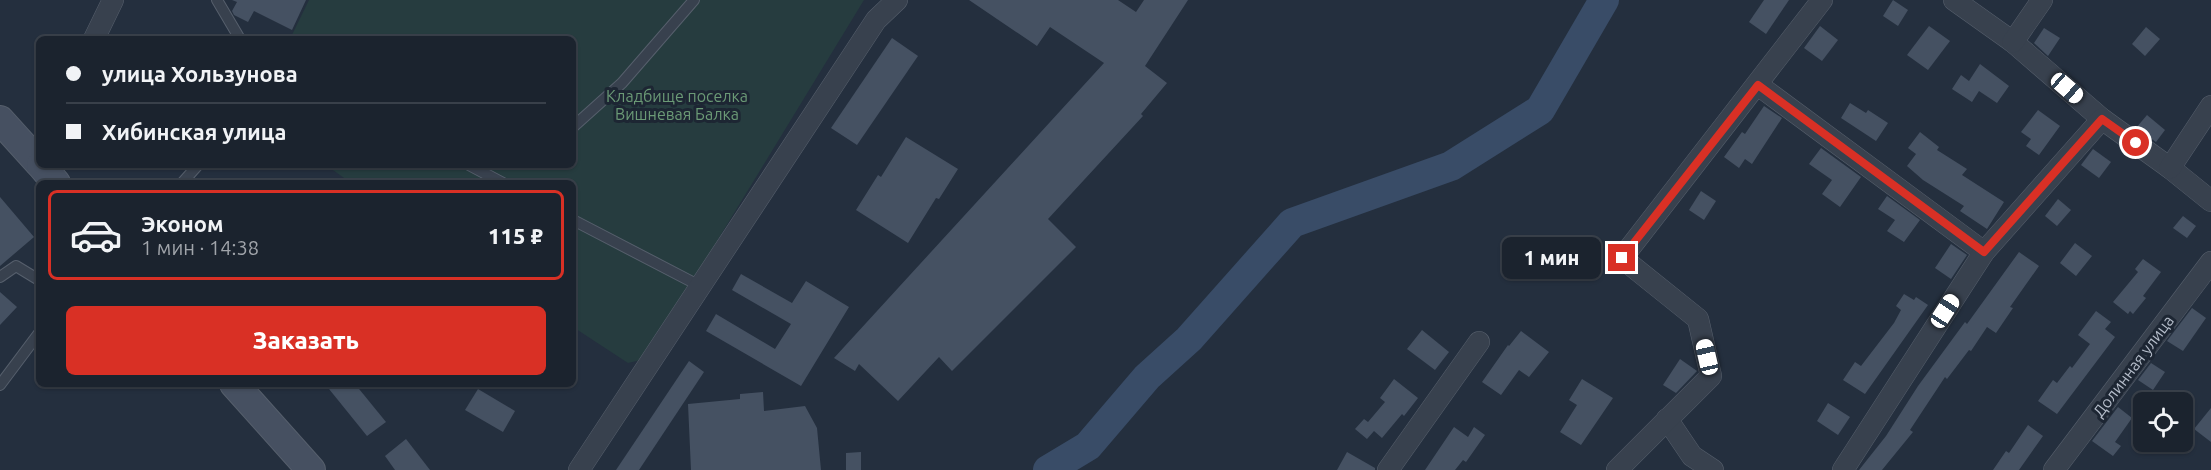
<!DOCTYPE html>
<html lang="ru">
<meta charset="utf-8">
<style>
:root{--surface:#1b232e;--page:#282f3a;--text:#f1f3f6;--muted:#a0a4aa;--line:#39404a;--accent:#d93025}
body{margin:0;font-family:Ubuntu,sans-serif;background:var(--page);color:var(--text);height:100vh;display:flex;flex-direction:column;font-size:22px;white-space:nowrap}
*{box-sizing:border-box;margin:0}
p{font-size:20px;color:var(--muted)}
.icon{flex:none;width:33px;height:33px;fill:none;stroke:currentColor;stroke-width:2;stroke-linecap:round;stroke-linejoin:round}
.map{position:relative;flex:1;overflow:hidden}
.drawer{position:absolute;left:36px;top:180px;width:540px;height:207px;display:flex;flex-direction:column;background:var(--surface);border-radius:9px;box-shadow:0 2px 4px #0004,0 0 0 2px var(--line)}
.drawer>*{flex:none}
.guide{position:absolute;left:36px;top:36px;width:540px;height:132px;border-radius:9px;box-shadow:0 2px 4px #0004,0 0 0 2px var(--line);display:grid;align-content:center;height:132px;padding:0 30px;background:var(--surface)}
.tools{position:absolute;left:2133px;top:392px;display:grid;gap:12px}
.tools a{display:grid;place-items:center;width:60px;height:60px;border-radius:9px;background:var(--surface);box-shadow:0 2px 4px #0004,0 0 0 2px var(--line);font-size:30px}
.end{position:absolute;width:27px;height:27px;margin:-14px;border:8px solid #d93025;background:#fff;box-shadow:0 0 0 3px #fff}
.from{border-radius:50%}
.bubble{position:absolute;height:42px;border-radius:9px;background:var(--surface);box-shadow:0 2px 4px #0004,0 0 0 2px var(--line);font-size:20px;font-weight:800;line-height:42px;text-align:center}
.car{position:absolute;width:18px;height:36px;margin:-18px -9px;border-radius:8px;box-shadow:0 0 4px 2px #0007;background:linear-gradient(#fff 24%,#345 0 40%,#fff 0 76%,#345 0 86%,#fff 0)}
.guide b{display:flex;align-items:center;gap:21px;height:57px;font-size:22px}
.guide b+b{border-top:2px solid var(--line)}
.guide i{width:15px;height:15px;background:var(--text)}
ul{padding:10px 0 0;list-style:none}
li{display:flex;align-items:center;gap:18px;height:90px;margin:0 12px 9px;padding:0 18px;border:3px solid transparent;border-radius:9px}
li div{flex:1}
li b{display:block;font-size:22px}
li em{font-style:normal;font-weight:800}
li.on{border-color:var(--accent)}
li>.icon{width:54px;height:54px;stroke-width:1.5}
.action{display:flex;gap:12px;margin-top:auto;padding:12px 30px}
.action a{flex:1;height:69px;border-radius:9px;background:var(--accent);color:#fff;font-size:24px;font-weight:800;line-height:69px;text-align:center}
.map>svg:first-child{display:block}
</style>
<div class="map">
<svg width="2211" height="470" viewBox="0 0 2211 470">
<rect width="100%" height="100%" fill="#242f3e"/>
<polygon fill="#263c3f" points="309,0 864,0 645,359 628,363 573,327 573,183 351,183 326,165 573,165 573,39 290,39"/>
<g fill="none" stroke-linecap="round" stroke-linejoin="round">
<polyline stroke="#394c67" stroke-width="30" points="1048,470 1088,446 1147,377 1189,339 1292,223 1451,166 1540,110 1604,0"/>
</g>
<g fill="#455162">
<polygon points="232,0 306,0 292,30 254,11 248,22 234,15 232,11 237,2"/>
<polygon points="969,0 1118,0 1136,12 1144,0 1188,0 1145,66 1167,83 1141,114 1143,116 1048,219 1076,247 952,371 939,357 898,401 859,364 855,371 834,358 1104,63 1050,27 1037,46"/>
<polygon points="1764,0 1789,0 1766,34 1749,22"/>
<polygon points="1893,0 1908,10 1898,26 1883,16"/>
<polygon points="1820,26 1838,40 1822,61 1804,48"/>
<polygon points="1929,26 1950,41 1928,70 1907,55"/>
<polygon points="2146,27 2160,39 2145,56 2132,44"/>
<polygon points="2044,28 2060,38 2048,56 2034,43"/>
<polygon points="892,38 918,56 857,145 831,128"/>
<polygon points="1980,64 2009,86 1997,103 1979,91 1972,102 1952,89 1961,75 1969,81"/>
<polygon points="1850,103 1866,113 1868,110 1888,123 1876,141 1841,118"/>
<polygon points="1764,106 1782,118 1752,164 1745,159 1739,168 1724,157 1742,132 1745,134"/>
<polygon points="2038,110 2060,126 2039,155 2026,146 2031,139 2021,132"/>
<polygon points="2147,115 2165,130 2156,142 2136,128"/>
<polygon points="1920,132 1939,147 1937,150 1967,169 1962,175 2004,202 1987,229 1960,211 1964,206 1923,180 1907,166 1916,154 1908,148"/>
<polygon points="906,137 958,169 939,199 936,198 908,243 856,210 878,175 881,177"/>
<polygon points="1821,148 1861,177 1840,207 1822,194 1832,180 1809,164"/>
<polygon points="2093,149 2111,162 2099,178 2081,165"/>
<polygon points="1701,191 1716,201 1704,220 1689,210"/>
<polygon points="1887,196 1920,220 1904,242 1887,231 1895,220 1878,209"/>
<polygon points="0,197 34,237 0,266"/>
<polygon points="2058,199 2071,210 2057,226 2045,216"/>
<polygon points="2183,216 2196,226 2187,238 2173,228"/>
<polygon points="2075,243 2092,256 2076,276 2060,263"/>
<polygon points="1951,244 1967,255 1951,279 1935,268"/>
<polygon points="2019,252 2039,266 2010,307 2013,308 1996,333 1987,327 1971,351 1969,350 1947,379 1945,377 1910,430 1913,432 1882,470 1859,470 1886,436 1918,386 1965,322 1967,324"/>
<polygon points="2143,259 2161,272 2143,296 2146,298 2133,314 2130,311 2128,314 2113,302 2138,272 2135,269"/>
<polygon points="741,274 792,303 806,281 849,307 801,386 706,331 716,314 775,349 791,324 732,290"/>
<polygon points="0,292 17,307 0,325"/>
<polygon points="1904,294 1914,300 1916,297 1928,305 1865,394 1843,380 1855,362 1861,366 1894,323 1901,310 1896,306"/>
<polygon points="2192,308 2206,318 2183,351 2167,341"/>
<polygon points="2096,311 2111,322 2105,329 2115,337 2057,414 2038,401 2053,380 2057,383 2070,366 2072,368 2090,344 2078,335"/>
<polygon points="1422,330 1449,352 1435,370 1407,349"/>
<polygon points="1521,331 1549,352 1529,377 1519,370 1501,395 1482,382 1508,345 1509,346"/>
<polygon points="1680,359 1697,371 1676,393 1663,385"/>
<polygon points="689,361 704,372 639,470 616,470"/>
<polygon points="2151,363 2165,372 2153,390 2138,380"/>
<polygon points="1394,379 1418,398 1404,416 1402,414 1382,438 1374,431 1367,439 1355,429 1364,419 1368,422 1385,402 1380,398"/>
<polygon points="1582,379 1613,398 1581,445 1560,432 1577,405 1569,400"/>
<polygon points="325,384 355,384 386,422 367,436"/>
<polygon points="478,389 515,411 503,432 465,410"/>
<polygon points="763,392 764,411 805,406 817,428 821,470 691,470 688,404 740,399 740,394"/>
<polygon points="1828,403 1850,417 1838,435 1817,421"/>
<polygon points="2118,407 2132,418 2115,442 2121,446 2113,456 2092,441"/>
<polygon points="2211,408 2211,442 2194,429"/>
<polygon points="2028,425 2043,436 2019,470 1993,470 2006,451 2009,453"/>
<polygon points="1454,427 1468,437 1474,427 1485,435 1466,462 1463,460 1455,470 1425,470"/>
<polygon points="406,439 430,470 395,470 385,456"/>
<polygon points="861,452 861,470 846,470 846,453"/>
<polygon points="1347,452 1375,468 1375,470 1337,470"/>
</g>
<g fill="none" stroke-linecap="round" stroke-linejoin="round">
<g stroke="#565f6c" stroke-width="12">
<g id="lane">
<polyline points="217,0 240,39"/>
<polyline points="573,127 622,83 694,0"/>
<polyline points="469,165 503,183"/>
<polyline points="182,183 198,165"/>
<polyline points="573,220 700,286"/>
<polyline points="0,277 16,266 39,280"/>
<polyline points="0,385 39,333"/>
</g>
</g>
<g stroke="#565f6c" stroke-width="22">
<g id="street">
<polyline points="1954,0 2013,42 2102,119 2170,168 2211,201"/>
<polyline points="94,39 113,0"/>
<polyline points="2013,42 2042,0"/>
<polyline points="1758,85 1984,252"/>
<polyline points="2170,168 2211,106"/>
<polyline points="1667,419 1692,456 1713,470"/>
<polyline points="579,470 876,20 897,0"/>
<polyline points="1388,470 1479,342"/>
<polyline points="1617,470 1711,376 1698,319 1622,258 1822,0"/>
<polyline points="1843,470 1984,252 2102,119"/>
<polyline points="2054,470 2211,262"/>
</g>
</g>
<g stroke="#565f6c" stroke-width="30">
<g id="secondary">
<polyline points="0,120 39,163"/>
<polyline points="41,165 56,183"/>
<polyline points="234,384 311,470"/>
</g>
</g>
<use href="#lane" stroke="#38414e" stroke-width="10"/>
<use href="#street" stroke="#38414e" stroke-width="21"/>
<use href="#secondary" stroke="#465061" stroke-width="28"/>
</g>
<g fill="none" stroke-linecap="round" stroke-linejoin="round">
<polyline stroke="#d93025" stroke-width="8" points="1622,258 1758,85 1984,252 2102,119 2136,143"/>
</g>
<g text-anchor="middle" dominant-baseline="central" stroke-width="6" stroke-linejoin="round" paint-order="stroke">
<g font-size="16" fill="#6b9a76" stroke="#1d2633">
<text x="677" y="96">Кладбище поселка<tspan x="677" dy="18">Вишневая Балка</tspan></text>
</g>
<g font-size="16" fill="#b4bcc9" stroke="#1d2633">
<text transform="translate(2133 366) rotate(-53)">Долинная улица</text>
</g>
</g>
</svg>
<div class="tools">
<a><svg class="icon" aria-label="locate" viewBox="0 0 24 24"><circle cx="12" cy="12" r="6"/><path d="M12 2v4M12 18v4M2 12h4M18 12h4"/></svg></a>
</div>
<i class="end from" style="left:2136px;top:143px"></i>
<i class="end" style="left:1622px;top:258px"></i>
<div class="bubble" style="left:1502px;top:237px;width:99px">1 мин</div>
<i class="car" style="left:2067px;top:88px;rotate:131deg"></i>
<i class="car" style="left:1945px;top:311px;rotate:33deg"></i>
<i class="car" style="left:1707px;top:357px;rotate:347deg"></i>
<div class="guide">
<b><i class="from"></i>улица Хользунова</b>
<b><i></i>Хибинская улица</b>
</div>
<section class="drawer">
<ul>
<li class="on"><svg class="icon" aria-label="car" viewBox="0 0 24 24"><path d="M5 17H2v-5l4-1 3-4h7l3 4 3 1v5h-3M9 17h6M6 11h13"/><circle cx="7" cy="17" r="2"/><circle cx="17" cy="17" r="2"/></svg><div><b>Эконом</b><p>1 мин · 14:38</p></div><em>115 ₽</em></li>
</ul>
<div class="action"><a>Заказать</a></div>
</section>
</div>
